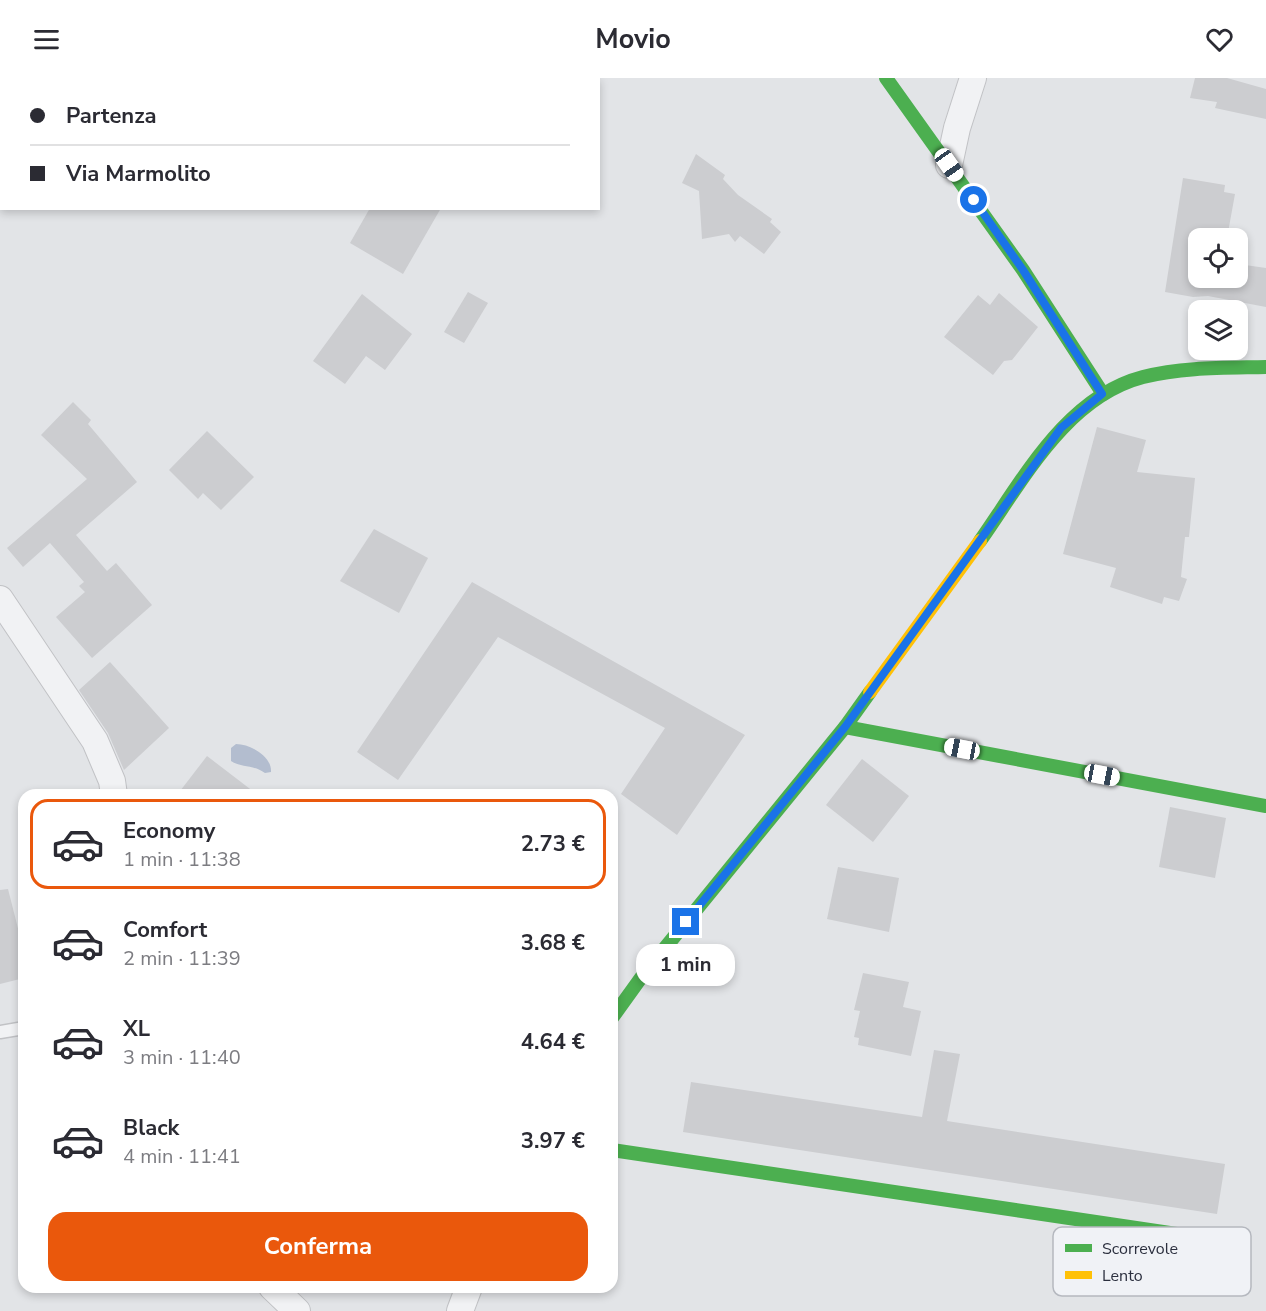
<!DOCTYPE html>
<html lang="it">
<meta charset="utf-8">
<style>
:root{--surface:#fff;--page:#f7f7f7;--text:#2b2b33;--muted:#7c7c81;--line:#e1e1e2;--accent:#ea580c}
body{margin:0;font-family:"Nunito Sans",sans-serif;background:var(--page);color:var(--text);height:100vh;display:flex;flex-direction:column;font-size:22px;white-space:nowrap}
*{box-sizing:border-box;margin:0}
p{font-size:20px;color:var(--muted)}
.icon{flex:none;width:33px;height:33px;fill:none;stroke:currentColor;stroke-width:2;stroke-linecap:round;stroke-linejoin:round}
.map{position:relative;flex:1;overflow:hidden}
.sheet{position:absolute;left:18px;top:711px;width:600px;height:504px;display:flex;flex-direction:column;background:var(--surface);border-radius:18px;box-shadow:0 3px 9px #0003}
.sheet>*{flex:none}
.banner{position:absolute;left:0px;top:0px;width:600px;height:132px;box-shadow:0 3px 9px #0003;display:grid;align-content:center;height:132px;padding:0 30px;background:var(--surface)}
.tools{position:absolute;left:1188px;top:150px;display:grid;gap:12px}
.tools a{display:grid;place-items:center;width:60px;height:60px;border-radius:12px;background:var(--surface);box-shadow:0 3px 9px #0003;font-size:30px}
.end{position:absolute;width:27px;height:27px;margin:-14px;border:8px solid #1a73e8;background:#fff;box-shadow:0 0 0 3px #fff}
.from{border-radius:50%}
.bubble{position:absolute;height:42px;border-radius:18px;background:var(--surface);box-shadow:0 3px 9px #0003;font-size:20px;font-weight:700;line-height:42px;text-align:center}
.car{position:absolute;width:18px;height:36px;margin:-18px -9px;border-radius:8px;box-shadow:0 0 4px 2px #0007;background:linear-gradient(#fff 24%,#345 0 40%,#fff 0 76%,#345 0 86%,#fff 0)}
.banner b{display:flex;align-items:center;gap:21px;height:57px;font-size:22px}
.banner b+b{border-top:2px solid var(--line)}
.banner i{width:15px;height:15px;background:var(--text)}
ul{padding:10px 0 0;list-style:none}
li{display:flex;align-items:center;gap:18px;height:90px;margin:0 12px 9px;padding:0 18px;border:3px solid transparent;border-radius:18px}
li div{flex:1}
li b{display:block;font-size:22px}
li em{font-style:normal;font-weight:700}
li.selected{border-color:var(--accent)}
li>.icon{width:54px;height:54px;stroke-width:1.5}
.primary-button{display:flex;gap:12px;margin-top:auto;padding:12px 30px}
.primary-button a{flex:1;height:69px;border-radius:18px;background:var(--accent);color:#fff;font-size:24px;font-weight:700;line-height:69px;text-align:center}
header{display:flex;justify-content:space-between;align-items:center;height:78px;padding:0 30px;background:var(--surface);font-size:27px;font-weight:700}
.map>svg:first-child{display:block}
</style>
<header><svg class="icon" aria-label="menu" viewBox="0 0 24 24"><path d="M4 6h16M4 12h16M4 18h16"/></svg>Movio<svg class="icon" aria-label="heart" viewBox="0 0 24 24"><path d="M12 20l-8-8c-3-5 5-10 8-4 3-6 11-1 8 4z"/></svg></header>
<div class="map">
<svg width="1266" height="1233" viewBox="0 0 1266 1233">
<rect width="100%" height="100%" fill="#e2e4e7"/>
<path fill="#b3bdcf" d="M236 666C250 666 272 678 271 694L265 695C252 686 241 690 231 683V670Z"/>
<g fill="#cccdd0">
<polygon points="1195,0 1227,0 1266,11 1266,41 1215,30 1217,24 1190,20"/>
<polygon points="696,76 725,97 723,101 738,117 772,141 770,144 781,154 764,176 740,158 735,164 729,156 702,161 699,113 682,105"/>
<polygon points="1183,100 1225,107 1224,114 1235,116 1227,160 1198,160 1198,200 1238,200 1238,186 1266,190 1266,229 1208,218 1193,219 1165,214"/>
<polygon points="370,130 441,130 403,196 350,165"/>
<polygon points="468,214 488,225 464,265 444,254"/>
<polygon points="999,215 1038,249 1012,282 1004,283 993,297 944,259 978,217 990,227"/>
<polygon points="362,216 412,256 385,292 366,278 345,306 313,283"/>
<polygon points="73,324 91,342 88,346 137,404 76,457 107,493 116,485 152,527 92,580 56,539 85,514 79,508 84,504 50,465 23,489 7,470 87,401 41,357"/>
<polygon points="1097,349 1146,362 1137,394 1195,400 1189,459 1185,459 1181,499 1187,501 1179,523 1164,519 1162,526 1110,509 1116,490 1063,476"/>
<polygon points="207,353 254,399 221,432 203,415 198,421 169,392"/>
<polygon points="374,451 428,480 399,535 340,503"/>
<polygon points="472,504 745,657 677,757 621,716 665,650 498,559 398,702 357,674"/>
<polygon points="110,584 169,650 124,692 108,655 79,612"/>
<polygon points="207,678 258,717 177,717"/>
<polygon points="862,681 909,718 873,764 826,727"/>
<polygon points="1170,729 1226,740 1215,800 1159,789"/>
<polygon points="838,789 899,800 889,854 827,841"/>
<polygon points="8,811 24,874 24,900 0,906 0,812"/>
<polygon points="863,895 909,904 903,929 921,933 911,978 858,967 859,960 854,959 860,933 854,932"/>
<polygon points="934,972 960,976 947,1043 1225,1086 1217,1136 683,1054 691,1004 922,1039"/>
</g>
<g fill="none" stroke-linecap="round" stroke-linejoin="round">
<g stroke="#c1c2c5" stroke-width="15">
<polyline id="lane" points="0,954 24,950"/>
</g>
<g stroke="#c1c2c5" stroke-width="28">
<g id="street">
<polyline points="949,87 957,50 973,0"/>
<polyline points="0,521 95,663 112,703 114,717"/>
<polyline points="272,1209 297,1233"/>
<polyline points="460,1233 469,1209"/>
</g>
</g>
<use href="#lane" stroke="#f1f2f4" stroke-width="12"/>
<use href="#street" stroke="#f1f2f4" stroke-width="26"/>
<g stroke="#4caf50" stroke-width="14">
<polyline points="886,0 1023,192 1103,316"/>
<path d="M980 463C1023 402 1066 319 1143 299 1183 289 1225 290 1266 289"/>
<polyline points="845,649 1266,728"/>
<polyline points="612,940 643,897 845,649 870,614"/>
<polyline points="612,1072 1217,1162"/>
</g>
<polyline stroke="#ffc107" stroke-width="14" points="870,614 980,463"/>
</g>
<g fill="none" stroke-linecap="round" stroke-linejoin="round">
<polyline stroke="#1a73e8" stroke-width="8" points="686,844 845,649 1061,350 1102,316 1023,192 974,122"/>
</g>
<rect x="1053" y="1149" width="198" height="69" rx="9" fill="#f0f2f6" stroke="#b5b8bf" stroke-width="1.5"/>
<rect x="1065" y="1166" width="27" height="8" fill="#4caf50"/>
<rect x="1065" y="1193" width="27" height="8" fill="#ffc107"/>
<g font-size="16" fill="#2b2f3e">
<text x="1102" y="1176">Scorrevole</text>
<text x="1102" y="1203">Lento</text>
</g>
</svg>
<div class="tools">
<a><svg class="icon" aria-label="locate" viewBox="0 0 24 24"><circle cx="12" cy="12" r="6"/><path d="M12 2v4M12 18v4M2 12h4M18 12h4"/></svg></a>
<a><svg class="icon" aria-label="layers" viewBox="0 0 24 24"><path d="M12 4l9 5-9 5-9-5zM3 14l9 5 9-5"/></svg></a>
</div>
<i class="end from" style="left:974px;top:122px"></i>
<i class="end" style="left:686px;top:844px"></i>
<div class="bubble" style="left:636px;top:866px;width:99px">1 min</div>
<i class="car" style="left:949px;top:87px;rotate:145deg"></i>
<i class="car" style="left:962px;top:671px;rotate:281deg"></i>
<i class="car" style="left:1102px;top:697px;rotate:101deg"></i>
<div class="banner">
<b><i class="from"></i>Partenza</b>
<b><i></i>Via Marmolito</b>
</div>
<section class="sheet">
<ul>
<li class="selected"><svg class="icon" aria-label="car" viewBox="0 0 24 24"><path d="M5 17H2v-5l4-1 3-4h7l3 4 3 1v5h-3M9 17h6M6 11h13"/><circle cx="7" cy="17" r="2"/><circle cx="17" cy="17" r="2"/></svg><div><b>Economy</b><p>1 min · 11:38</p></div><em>2.73 €</em></li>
<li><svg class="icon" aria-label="car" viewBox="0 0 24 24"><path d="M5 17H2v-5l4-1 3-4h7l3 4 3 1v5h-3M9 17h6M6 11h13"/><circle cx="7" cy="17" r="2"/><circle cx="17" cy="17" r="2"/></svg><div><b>Comfort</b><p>2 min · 11:39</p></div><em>3.68 €</em></li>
<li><svg class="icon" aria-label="car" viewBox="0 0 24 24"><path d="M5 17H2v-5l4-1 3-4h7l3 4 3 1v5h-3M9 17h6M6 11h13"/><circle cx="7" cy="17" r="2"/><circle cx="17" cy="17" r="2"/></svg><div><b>XL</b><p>3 min · 11:40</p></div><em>4.64 €</em></li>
<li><svg class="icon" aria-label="car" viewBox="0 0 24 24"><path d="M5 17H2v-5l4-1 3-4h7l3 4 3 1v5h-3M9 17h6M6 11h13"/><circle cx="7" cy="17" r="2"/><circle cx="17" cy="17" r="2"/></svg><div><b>Black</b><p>4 min · 11:41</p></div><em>3.97 €</em></li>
</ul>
<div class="primary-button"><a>Conferma</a></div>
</section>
</div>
